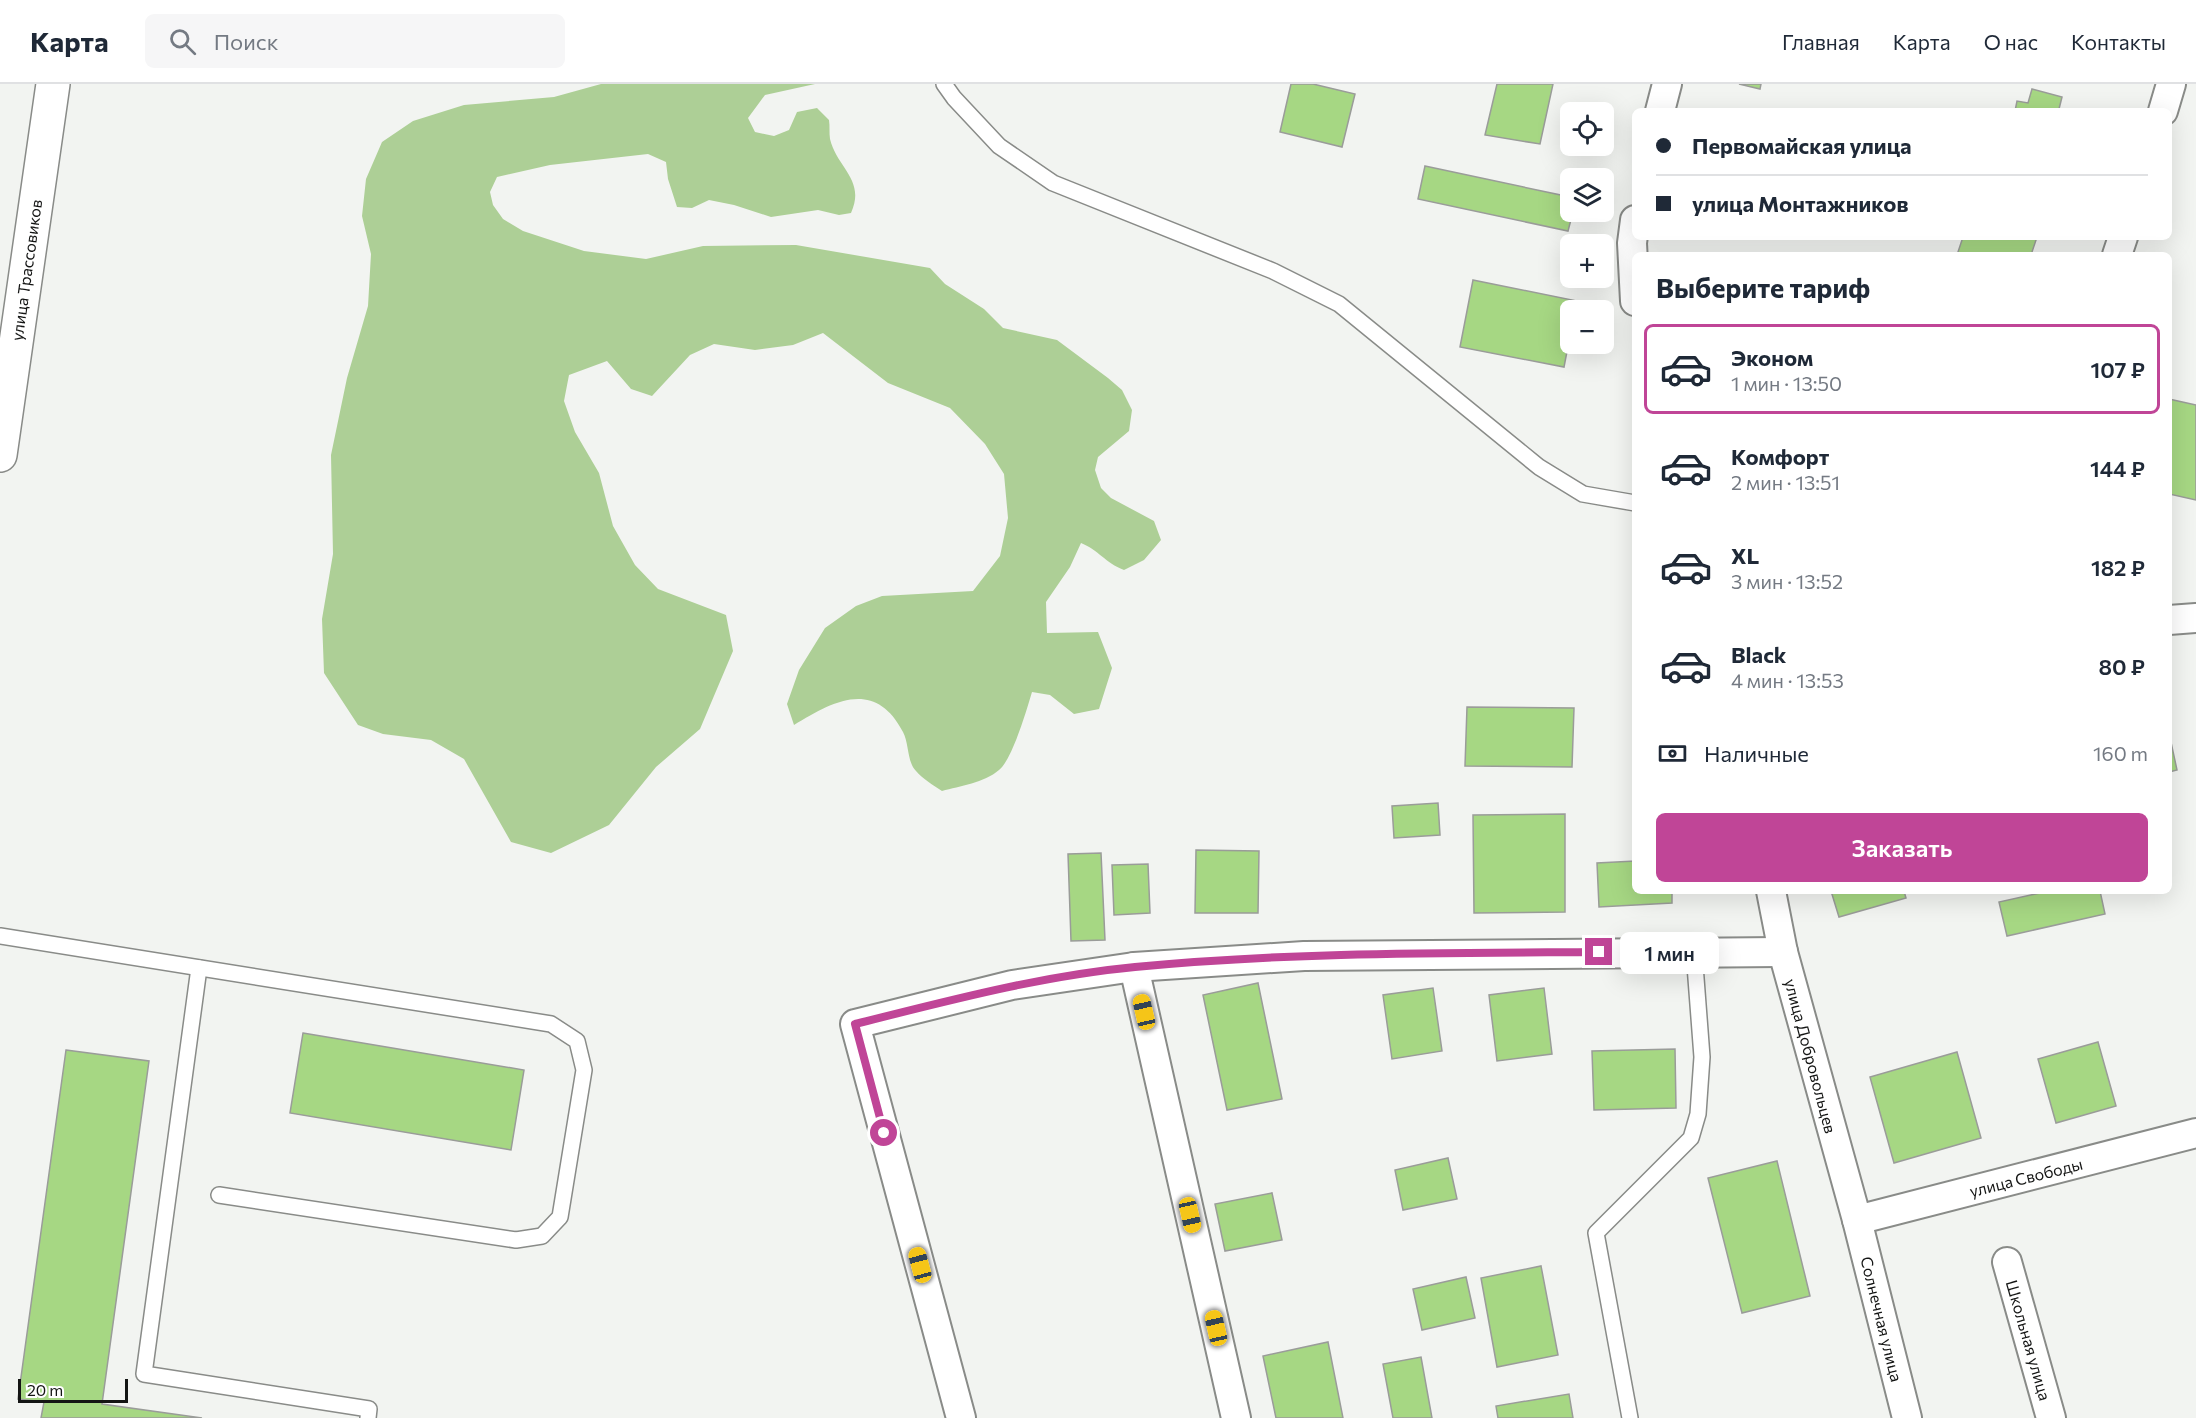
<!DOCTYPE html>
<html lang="ru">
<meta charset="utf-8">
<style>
:root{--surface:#fff;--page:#f6f6f7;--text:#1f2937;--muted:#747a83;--line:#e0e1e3;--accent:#c04597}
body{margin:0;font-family:Commissioner,sans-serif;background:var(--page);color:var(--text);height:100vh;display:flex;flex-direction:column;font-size:22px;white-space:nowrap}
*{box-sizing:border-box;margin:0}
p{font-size:20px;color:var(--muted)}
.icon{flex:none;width:33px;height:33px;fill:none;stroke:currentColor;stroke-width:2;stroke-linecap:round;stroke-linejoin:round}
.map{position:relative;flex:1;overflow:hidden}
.panel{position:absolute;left:1632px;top:168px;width:540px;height:642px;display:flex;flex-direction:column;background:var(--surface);border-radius:9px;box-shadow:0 6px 24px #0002}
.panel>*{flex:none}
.banner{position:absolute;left:1632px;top:24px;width:540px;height:132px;border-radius:9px;box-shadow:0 6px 24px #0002;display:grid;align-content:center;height:132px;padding:0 24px;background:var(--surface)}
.fabs{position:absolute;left:1560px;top:18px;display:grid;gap:12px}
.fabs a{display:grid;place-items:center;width:54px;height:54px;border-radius:9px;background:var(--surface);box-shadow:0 6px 24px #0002;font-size:30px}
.scale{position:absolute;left:18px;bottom:15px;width:110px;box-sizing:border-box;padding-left:6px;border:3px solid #141514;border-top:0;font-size:16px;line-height:21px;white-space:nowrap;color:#141514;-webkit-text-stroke:4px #fff;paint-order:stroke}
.end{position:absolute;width:27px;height:27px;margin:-14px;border:8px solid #c04597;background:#fff;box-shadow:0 0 0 3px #fff}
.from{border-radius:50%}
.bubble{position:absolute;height:42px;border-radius:9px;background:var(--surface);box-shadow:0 6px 24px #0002;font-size:20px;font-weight:600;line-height:42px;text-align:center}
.car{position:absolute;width:18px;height:36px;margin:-18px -9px;border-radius:8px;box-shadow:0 0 4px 2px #0007;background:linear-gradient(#f5c518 24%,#345 0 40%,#f5c518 0 76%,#345 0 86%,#f5c518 0)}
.banner b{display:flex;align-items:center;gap:21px;height:57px;font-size:22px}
.banner b+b{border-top:2px solid var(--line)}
.banner i{width:15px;height:15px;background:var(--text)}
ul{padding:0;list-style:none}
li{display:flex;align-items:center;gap:18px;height:90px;margin:0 12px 9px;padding:0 12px;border:3px solid transparent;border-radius:9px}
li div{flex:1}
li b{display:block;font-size:22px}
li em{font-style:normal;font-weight:600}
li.selected{border-color:var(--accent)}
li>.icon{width:54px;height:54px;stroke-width:1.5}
h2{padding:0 24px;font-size:27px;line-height:72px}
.pay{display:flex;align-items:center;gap:15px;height:66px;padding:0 24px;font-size:22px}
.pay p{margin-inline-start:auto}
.action{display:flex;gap:12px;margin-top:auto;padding:12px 24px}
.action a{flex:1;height:69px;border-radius:9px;background:var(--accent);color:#fff;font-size:24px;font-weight:600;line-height:69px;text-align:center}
header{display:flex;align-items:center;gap:36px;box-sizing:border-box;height:84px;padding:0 30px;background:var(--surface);border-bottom:2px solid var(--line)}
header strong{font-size:28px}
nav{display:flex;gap:33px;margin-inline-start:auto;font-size:21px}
.search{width:420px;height:54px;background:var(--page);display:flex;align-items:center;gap:15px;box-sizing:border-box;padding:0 21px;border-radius:9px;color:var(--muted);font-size:22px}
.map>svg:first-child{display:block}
</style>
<header>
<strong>Карта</strong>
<div class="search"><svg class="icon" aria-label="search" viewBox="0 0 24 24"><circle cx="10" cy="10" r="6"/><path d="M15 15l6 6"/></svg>Поиск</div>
<nav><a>Главная</a><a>Карта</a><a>О нас</a><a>Контакты</a></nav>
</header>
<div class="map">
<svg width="2196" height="1334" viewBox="0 0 2196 1334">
<rect width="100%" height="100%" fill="#f2f4f1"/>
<path fill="#adcf96" d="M601 0H815L765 11 748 34 755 48 774 52 789 46 797 28 817 24 829 36C830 42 829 49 830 55 837 84 866 96 851 129L839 131 818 126 771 133 734 121 709 116 692 124 677 123 668 95 666 78 648 70 550 81 497 93 490 108 493 121 503 135 523 147 584 167 646 175 703 162 796 161 930 184 945 200 984 225 1003 244 1057 256 1108 294 1122 306 1132 326 1129 347 1098 373 1095 386 1101 404 1111 414 1154 437 1161 456 1144 476 1124 486C1105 479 1099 466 1081 459L1070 483 1046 518 1047 549 1098 548 1112 584 1099 625 1074 630 1050 611 1032 608C1027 625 1012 676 999 686 984 699 960 702 942 707 933 701 923 695 916 687 907 678 909 659 903 648 875 594 833 617 794 641L787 620 799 586 825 544 856 522 882 512 973 507 1000 472 1008 434 1004 390 985 360 950 324 888 299 823 249 793 261 755 266 714 260 690 271 652 312 631 305 607 277 569 291 564 317 575 348 599 389 613 442 635 481 658 505 726 531 733 567 700 645 656 683 609 741 551 769 511 758 464 675 431 656 383 650 358 641 324 589 322 535 333 470 331 371 347 294 368 222 371 170 362 132 366 95 382 58 413 37 464 21 554 13Z"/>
<g fill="#a6d783" stroke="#9a9c99" stroke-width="1.5">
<polygon points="1291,0 1313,0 1355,10 1342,63 1280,48"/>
<polygon points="1497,0 1553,0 1540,60 1485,51"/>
<polygon points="1739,0 1761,0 1760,5"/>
<polygon points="2032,5 2062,13 2059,25 2068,27 2015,27 2017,17 2028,19"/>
<polygon points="1425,82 1570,113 1573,128 1568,147 1418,115"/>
<polygon points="1963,153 2037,153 2031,171 1957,171"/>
<polygon points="1473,196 1577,217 1575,226 1570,226 1570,252 1564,283 1460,263"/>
<polygon points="2169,315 2196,321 2196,416 2169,410"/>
<polygon points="1467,623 1574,624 1572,683 1465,682"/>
<polygon points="2169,649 2177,686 2169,688"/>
<polygon points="1438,719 1440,751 1394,754 1392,722"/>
<polygon points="1565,730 1565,828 1474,829 1473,731"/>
<polygon points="1196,766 1259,767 1258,829 1195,829"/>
<polygon points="1101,769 1105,856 1071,857 1068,770"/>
<polygon points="1635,777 1635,807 1672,807 1672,819 1599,823 1597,779"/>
<polygon points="1148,780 1150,829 1114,831 1112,781"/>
<polygon points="1831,807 1904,807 1906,814 1839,833"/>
<polygon points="2049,807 2100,807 2105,830 2007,852 1999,818"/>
<polygon points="1258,899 1282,1015 1227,1026 1203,911"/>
<polygon points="1433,904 1442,967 1392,975 1383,911"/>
<polygon points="1544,904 1552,970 1497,977 1489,911"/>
<polygon points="303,949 524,986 511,1066 290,1029"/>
<polygon points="2098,958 2116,1022 2056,1039 2038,975"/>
<polygon points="1675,965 1676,1024 1594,1026 1592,967"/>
<polygon points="66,966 149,977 102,1320 202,1334 41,1334 44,1318 18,1315"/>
<polygon points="1957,968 1981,1054 1894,1079 1870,993"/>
<polygon points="1448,1074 1457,1115 1403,1126 1395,1086"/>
<polygon points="1777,1077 1810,1212 1742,1229 1708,1094"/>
<polygon points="1272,1109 1282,1156 1225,1167 1215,1120"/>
<polygon points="1541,1182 1558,1271 1497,1283 1481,1194"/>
<polygon points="1466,1193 1475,1234 1422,1246 1413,1205"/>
<polygon points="1328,1258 1343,1334 1276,1334 1263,1272"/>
<polygon points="1421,1273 1432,1334 1393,1334 1383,1280"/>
<polygon points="1569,1310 1573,1334 1498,1334 1496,1322"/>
</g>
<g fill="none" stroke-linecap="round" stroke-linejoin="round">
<g stroke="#898b88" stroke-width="18">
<g id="lane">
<polyline points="944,0 954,14 999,62 1053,99 1273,187 1339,220 1539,383 1583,410 1635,419"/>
<polyline points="0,852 551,940 577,957 584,986 560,1133 542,1152 516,1156 219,1111"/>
<polyline points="199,884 144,1290 369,1325 368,1334"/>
<polyline points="1630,1334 1596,1149 1691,1054 1698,1030 1702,973 1694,868"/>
</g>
</g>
<g stroke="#898b88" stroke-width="32">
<g id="street">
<polyline points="1660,27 1667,0"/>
<polyline points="2163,27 2171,0"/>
<polyline points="1635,136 1632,159 1635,217"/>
<polyline points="2117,171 2123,153"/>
<polyline points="2169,536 2196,534"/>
<polyline points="1771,807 1783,868 1857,1136 1907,1334"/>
<polyline points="1134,883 1236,1334"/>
<polyline points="1857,1136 2196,1049"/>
<polyline points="2007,1178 2051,1334"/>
<polyline points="961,1334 855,940 1012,901 1134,883 1304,872 1783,868"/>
</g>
</g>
<g stroke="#898b88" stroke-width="36">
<polyline id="secondary" points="0,371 53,0"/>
</g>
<use href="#lane" stroke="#fff" stroke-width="15"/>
<use href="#street" stroke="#fff" stroke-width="28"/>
<use href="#secondary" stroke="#fff" stroke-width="33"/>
</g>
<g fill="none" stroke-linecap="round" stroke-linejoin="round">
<path stroke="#c04597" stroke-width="8" d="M884 1049 855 940C947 917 1040 892 1135 883 1289 868 1444 869 1599 868"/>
</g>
<g text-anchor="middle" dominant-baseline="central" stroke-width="4.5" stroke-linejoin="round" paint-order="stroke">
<g font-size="16" fill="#141514" stroke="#fff">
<text transform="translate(26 186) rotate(-82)">улица Трассовиков</text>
<text transform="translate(1811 972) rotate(75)">улица Добровольцев</text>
<text transform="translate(2026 1093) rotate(-14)">улица Свободы</text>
<text transform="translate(1882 1235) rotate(76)">Солнечная улица</text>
<text transform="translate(2029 1256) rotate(74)">Школьная улица</text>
</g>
</g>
</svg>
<div class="fabs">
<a><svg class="icon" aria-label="locate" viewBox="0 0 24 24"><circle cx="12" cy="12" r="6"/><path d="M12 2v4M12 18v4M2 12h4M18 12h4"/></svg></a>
<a><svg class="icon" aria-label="layers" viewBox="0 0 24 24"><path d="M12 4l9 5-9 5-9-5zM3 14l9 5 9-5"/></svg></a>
<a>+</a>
<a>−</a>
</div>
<div class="scale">20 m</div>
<i class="end from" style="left:884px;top:1049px"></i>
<i class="end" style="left:1599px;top:868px"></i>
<div class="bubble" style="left:1620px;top:848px;width:99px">1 мин</div>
<i class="car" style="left:1144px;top:928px;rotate:347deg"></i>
<i class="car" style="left:1190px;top:1131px;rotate:167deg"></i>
<i class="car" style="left:920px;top:1181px;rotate:345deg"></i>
<i class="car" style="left:1216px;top:1244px;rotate:347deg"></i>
<div class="banner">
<b><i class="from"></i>Первомайская улица</b>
<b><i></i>улица Монтажников</b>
</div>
<section class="panel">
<h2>Выберите тариф</h2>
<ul>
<li class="selected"><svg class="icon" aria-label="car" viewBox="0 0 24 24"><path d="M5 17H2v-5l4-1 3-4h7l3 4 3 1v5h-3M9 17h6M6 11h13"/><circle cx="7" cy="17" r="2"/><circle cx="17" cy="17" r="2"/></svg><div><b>Эконом</b><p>1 мин · 13:50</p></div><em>107 ₽</em></li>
<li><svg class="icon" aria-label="car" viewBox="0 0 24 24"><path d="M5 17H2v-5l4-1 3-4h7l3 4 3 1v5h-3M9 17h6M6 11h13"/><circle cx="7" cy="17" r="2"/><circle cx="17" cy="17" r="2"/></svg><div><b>Комфорт</b><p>2 мин · 13:51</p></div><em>144 ₽</em></li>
<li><svg class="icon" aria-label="car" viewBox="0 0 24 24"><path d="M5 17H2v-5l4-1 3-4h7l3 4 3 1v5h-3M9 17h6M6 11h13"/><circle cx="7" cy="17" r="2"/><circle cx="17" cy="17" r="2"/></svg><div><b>XL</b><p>3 мин · 13:52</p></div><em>182 ₽</em></li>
<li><svg class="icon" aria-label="car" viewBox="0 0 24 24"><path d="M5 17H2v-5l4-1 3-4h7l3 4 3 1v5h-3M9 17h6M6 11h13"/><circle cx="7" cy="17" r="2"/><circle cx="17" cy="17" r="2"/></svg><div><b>Black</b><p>4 мин · 13:53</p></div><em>80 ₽</em></li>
</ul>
<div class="pay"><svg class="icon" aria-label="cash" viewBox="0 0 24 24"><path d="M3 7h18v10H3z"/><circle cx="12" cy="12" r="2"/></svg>Наличные<p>160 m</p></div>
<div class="action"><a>Заказать</a></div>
</section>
</div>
